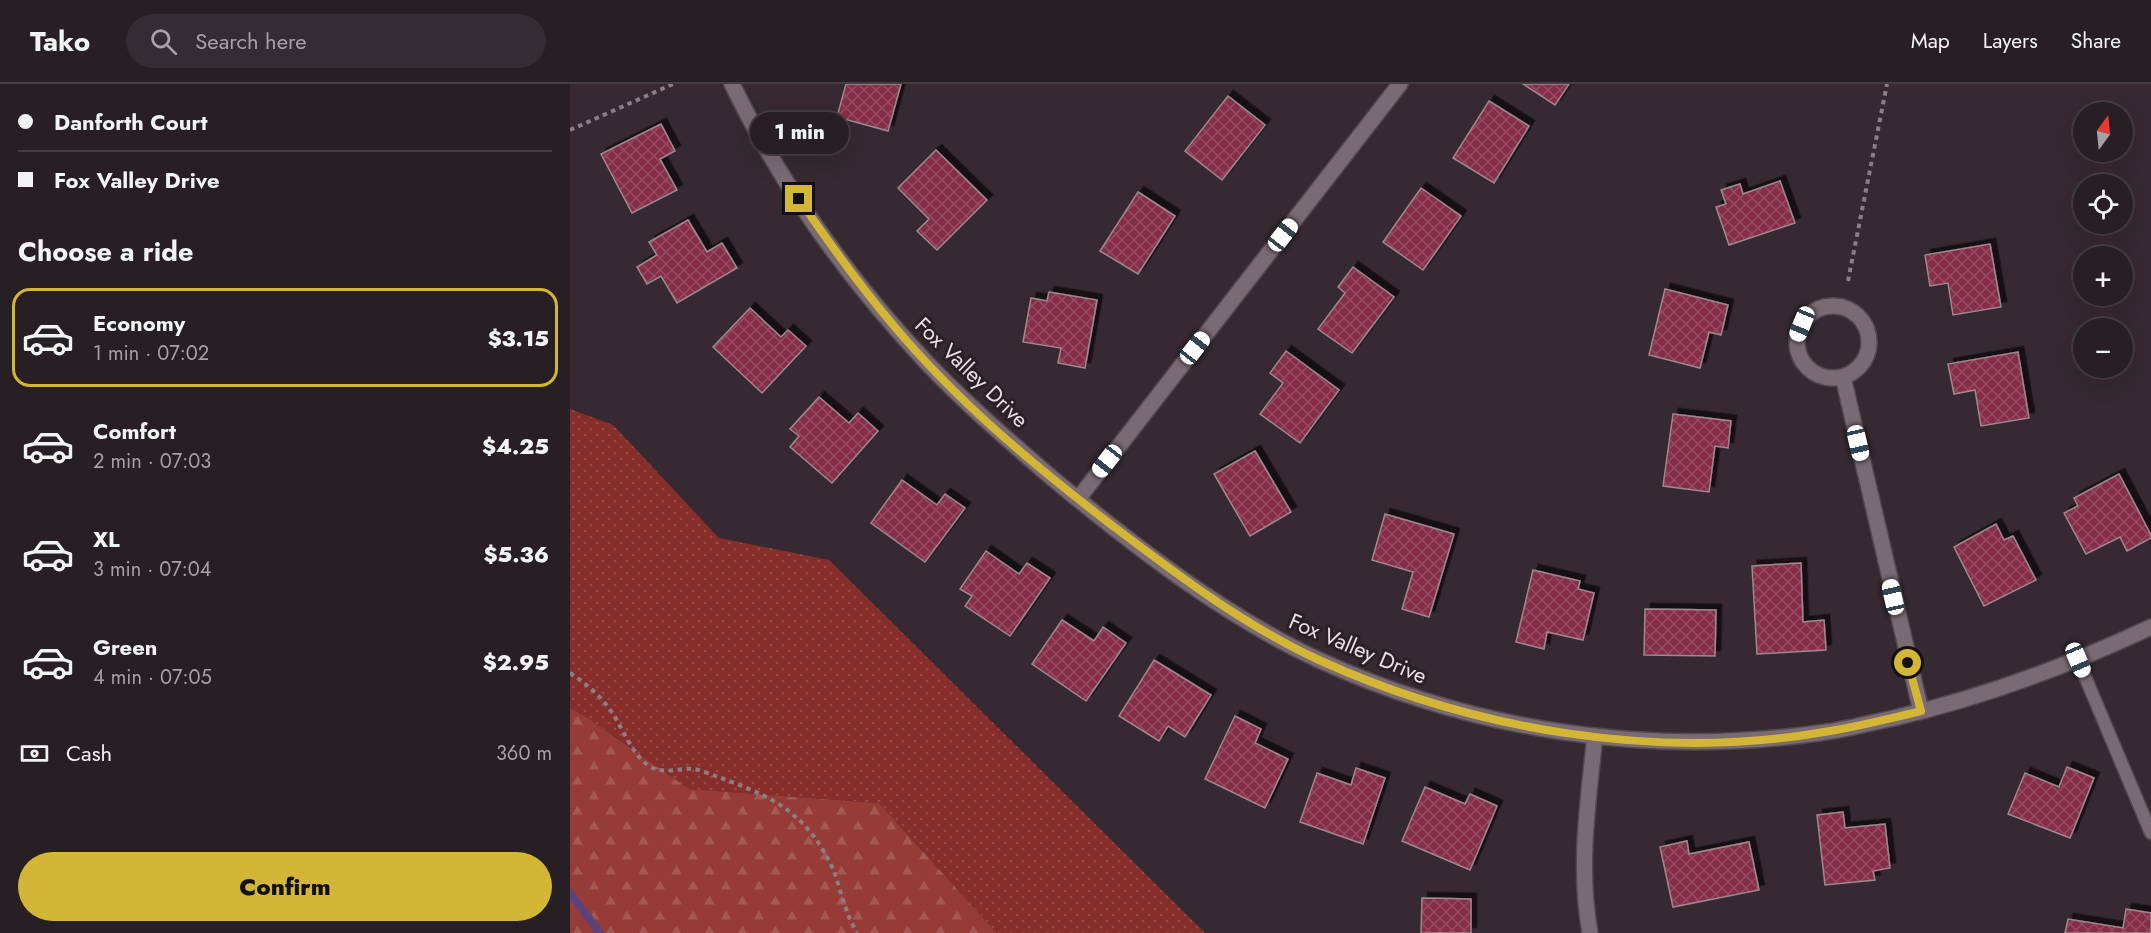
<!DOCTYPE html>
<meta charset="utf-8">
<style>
:root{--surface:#281f25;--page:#342c32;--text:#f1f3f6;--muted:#a5a2a7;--line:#443d42;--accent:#d3b635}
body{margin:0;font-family:Jost,sans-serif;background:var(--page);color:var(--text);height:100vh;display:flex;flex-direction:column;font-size:22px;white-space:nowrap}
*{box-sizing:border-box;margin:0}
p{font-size:20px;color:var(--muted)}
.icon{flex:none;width:33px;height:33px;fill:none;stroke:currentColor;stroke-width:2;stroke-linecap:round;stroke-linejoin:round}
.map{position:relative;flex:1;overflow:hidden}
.side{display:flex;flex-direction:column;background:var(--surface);width:570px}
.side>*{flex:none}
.guide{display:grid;align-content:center;height:132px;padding:0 18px;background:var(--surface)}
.needle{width:39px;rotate:15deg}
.buttons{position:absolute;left:1503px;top:18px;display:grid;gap:12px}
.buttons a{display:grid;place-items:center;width:60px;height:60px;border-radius:50%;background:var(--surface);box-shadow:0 6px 24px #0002,0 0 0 2px var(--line);font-size:30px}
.end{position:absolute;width:27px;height:27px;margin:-14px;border:8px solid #d3b635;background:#111;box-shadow:0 0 0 3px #111}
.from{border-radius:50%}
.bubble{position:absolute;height:42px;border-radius:21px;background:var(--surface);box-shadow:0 6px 24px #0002,0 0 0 2px var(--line);font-size:20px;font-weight:800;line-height:42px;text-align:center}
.car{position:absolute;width:18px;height:36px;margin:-18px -9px;border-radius:8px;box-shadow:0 0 4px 2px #0007;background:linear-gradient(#fff 24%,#345 0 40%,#fff 0 76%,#345 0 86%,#fff 0)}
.guide b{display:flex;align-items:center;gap:21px;height:57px;font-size:22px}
.guide b+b{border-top:2px solid var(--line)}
.guide i{width:15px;height:15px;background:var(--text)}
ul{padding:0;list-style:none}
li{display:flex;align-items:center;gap:18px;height:99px;margin:0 12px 9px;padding:0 6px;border:3px solid transparent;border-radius:18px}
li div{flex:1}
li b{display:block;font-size:22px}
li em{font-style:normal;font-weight:800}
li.on{border-color:var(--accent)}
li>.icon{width:54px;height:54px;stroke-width:1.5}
h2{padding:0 18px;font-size:27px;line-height:72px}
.pay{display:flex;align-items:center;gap:15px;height:66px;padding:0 18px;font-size:22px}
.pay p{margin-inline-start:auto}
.button{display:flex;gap:12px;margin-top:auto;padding:12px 18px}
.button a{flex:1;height:69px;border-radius:36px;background:var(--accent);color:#111;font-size:24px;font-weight:800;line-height:69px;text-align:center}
header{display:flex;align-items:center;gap:36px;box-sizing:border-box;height:84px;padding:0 30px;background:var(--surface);border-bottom:2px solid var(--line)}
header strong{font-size:28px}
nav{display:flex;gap:33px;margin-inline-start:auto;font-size:21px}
.search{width:420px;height:54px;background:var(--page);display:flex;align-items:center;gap:15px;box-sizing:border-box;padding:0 21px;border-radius:33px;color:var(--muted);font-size:22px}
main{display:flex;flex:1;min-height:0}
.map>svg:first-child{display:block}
</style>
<header>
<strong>Tako</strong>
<div class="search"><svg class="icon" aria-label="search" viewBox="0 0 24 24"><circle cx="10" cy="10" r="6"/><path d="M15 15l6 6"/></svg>Search here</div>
<nav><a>Map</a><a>Layers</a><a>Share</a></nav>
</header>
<main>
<section class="side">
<div class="guide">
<b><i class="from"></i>Danforth Court</b>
<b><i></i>Fox Valley Drive</b>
</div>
<h2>Choose a ride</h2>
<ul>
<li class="on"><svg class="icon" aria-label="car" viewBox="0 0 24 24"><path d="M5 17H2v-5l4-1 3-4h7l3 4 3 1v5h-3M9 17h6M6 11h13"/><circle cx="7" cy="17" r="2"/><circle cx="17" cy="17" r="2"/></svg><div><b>Economy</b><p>1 min · 07:02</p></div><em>$3.15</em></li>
<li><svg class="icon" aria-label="car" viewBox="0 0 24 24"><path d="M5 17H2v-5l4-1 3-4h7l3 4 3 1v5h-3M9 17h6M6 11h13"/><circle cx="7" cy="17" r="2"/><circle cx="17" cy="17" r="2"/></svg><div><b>Comfort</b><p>2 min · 07:03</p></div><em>$4.25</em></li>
<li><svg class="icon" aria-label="car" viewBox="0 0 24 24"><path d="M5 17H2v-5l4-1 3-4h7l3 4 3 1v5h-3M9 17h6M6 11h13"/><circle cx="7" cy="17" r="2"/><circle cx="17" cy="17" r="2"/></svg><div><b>XL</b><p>3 min · 07:04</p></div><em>$5.36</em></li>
<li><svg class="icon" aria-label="car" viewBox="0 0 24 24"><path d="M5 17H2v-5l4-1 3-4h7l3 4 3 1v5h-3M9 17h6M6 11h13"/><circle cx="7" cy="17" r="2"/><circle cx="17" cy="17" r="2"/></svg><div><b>Green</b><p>4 min · 07:05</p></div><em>$2.95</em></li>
</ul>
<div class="pay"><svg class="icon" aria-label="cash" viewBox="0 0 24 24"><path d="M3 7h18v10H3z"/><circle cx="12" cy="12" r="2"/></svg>Cash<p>360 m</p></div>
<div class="button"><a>Confirm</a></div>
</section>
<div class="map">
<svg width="1581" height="849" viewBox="0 0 1581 849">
<defs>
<pattern id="grass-dots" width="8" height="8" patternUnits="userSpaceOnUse" patternTransform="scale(1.5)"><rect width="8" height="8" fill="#872e2a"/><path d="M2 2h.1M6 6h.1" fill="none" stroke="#984c49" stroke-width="1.8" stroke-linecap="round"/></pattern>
<pattern id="forest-firs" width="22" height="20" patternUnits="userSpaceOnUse" patternTransform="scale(1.5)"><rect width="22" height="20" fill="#963b35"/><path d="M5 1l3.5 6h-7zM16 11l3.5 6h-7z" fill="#a55752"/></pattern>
<pattern id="building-cross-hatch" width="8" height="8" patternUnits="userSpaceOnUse" patternTransform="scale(1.5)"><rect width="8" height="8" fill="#862d4a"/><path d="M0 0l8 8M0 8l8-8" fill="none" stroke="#974b64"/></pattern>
<filter id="shadow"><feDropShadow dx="5.5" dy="-5.5" stdDeviation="0" flood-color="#0009"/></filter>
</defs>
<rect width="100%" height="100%" fill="#362931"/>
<polygon fill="url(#grass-dots)" points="0,325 43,341 149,454 259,476 635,849 427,849 309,719 119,705 18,634 0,624"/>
<polygon fill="url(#forest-firs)" points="0,624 18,634 119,705 309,719 427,849 0,849"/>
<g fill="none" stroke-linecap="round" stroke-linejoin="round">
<polyline stroke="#5e437b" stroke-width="8" points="0,809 30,849"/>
</g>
<g fill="url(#building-cross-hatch)" stroke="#9c898d" stroke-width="1.5" filter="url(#shadow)">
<polygon points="276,0 331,0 318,47 267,33"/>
<polygon points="953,0 999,0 985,21"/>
<polygon points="658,12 695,41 652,96 615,67"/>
<polygon points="919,17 959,42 924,99 883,74"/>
<polygon points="91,40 105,67 90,75 107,106 62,129 31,70"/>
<polygon points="366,66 417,116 367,166 347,147 359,135 328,104"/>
<polygon points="1210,97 1225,139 1159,161 1146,123 1156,120 1151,106 1170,100 1173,110"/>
<polygon points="851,104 891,132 853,186 813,158"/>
<polygon points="568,108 605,132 568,190 530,167"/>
<polygon points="118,136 137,168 152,159 167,184 107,219 91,192 77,200 67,183 87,171 79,158"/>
<polygon points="1420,160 1431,223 1383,231 1378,199 1360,202 1355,171"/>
<polygon points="783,183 824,213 782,269 748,245 775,209 768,203"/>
<polygon points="1095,205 1158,221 1151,251 1139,248 1130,284 1079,271"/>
<polygon points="479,208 527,216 515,284 488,279 491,264 453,258 461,214 477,217"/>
<polygon points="180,224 211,253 218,246 236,262 192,309 143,263"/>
<polygon points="716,267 769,306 730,359 690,330 713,299 700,289"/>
<polygon points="1448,268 1459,334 1411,342 1405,306 1384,310 1378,280"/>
<polygon points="249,313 279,339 288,329 308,347 262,399 220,363 229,352 220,345"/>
<polygon points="1103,330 1161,337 1158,364 1145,362 1139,408 1093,402"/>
<polygon points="685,367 721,428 680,452 644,390"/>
<polygon points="1549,390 1581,451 1581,454 1557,467 1550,453 1516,470 1494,429 1508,422 1504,414"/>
<polygon points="332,396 367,421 375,410 395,424 355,478 301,439"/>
<polygon points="815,430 884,450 859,533 832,525 843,488 802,476"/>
<polygon points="1426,440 1434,456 1443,452 1466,496 1414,522 1384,463"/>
<polygon points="416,467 449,490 457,479 480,494 440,552 395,522 402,512 390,505"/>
<polygon points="1231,479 1233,538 1254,536 1256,566 1187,570 1182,482"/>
<polygon points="963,486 1010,497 1008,505 1024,509 1013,556 977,548 974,565 946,558"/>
<polygon points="1075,525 1146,526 1145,572 1074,571"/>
<polygon points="492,536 524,557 533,543 556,559 516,617 462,580"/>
<polygon points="584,576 641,611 615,653 598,642 589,657 549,632"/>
<polygon points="665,632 691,645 685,659 718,675 695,724 635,695"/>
<polygon points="1497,683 1524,694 1500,754 1438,730 1455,689 1489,703"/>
<polygon points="786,684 815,694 793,760 730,738 747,689 781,701"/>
<polygon points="855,703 895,720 900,710 927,722 900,786 832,757"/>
<polygon points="1273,728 1275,744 1315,740 1320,784 1303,787 1305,796 1255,801 1247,731"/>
<polygon points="1117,757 1119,770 1179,758 1189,806 1103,823 1090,763"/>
<polygon points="852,814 901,815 901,849 851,849"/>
<polygon points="1556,825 1581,829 1581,849 1495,849 1498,835 1553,844"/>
</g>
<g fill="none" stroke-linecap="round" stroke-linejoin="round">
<g stroke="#52484e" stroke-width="15">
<polyline id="lane" points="1508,576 1581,749"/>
</g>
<g stroke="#52484e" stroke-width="18">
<g id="street">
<path d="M162 0C211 101 280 197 357 279 396 320 439 357 482 394 563 461 654 532 749 576 904 647 1080 673 1249 649 1274 646 1299 639 1324 634 1414 613 1498 582 1581 543"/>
<circle cx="1263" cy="258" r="36"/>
<polyline points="1273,293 1351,627"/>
<polyline points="508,415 830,0"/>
<path d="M1020 849C1008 783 1018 718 1025 652"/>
</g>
</g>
<g stroke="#8a7f86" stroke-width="4" stroke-dasharray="4.5 4.5" stroke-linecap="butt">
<polyline points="0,46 103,0"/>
<polyline points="1278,197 1317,0"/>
<path d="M0 589C17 600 32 613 43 630 54 647 62 670 79 682 97 693 113 680 132 687 194 710 233 721 263 785 268 797 271 812 276 824 278 833 283 841 287 849"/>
</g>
<use href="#lane" stroke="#796a73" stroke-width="12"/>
<use href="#street" stroke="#796a73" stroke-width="15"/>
</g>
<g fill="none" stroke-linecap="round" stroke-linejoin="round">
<path stroke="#d3b635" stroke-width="8" d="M229 115C259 159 290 202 324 242 386 316 462 380 539 439 605 489 673 541 749 576 902 646 1087 677 1254 648 1286 643 1318 635 1351 627L1338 579"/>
</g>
<g text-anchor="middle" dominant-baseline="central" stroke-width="6" stroke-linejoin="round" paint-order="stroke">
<g font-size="22" fill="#e9e0e6" stroke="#2c2027">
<text transform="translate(402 288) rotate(44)">Fox Valley Drive</text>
<text transform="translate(788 564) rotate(23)">Fox Valley Drive</text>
</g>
</g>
</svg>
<div class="buttons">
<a><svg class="needle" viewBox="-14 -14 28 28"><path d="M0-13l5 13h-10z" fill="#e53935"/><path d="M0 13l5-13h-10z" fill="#a5a2a7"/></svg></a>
<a><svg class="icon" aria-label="locate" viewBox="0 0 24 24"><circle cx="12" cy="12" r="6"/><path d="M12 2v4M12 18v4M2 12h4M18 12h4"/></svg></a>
<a>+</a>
<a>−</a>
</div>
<i class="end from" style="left:1338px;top:579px"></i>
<i class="end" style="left:229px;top:115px"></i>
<div class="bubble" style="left:180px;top:28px;width:99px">1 min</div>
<i class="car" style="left:713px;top:151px;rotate:38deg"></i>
<i class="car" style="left:1232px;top:240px;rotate:202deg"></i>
<i class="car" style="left:625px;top:264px;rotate:38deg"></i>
<i class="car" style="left:1288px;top:359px;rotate:167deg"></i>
<i class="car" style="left:537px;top:377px;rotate:218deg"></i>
<i class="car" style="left:1323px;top:513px;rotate:347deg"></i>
<i class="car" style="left:1508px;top:576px;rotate:157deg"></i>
</div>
</main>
